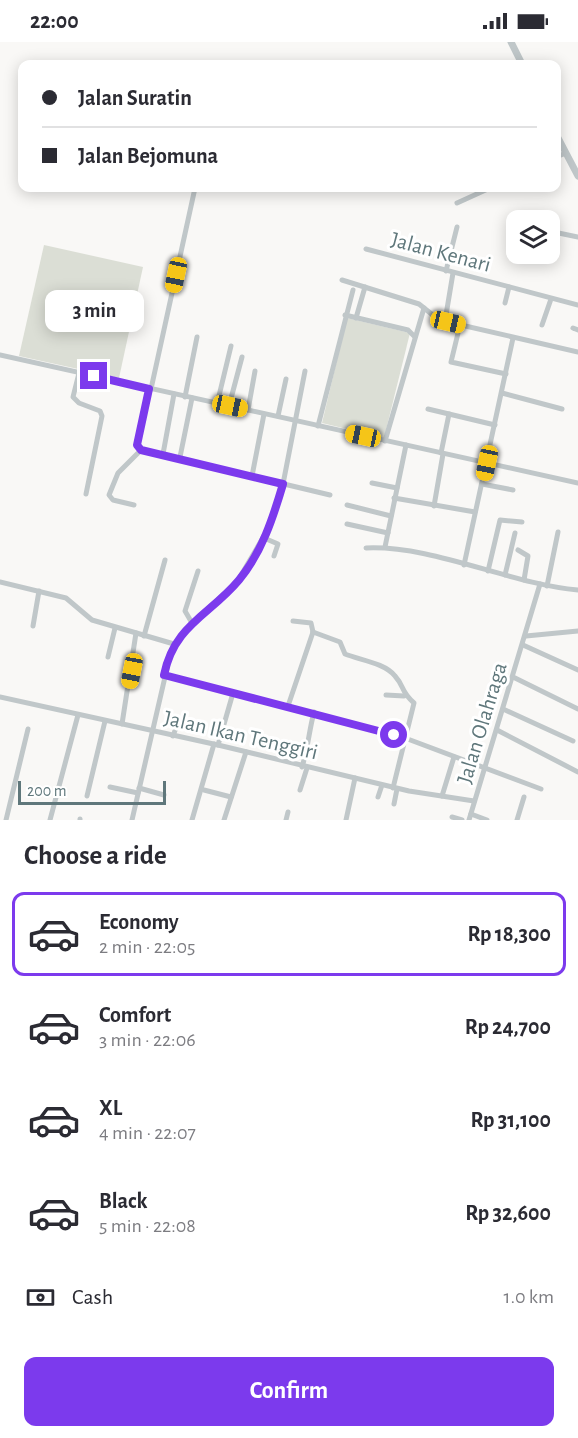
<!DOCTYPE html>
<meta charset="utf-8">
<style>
:root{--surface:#fff;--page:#f7f7f7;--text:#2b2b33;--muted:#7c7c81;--line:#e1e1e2;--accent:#7c3aed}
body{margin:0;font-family:"Alegreya Sans",sans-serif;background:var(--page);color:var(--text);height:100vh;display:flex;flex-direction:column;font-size:22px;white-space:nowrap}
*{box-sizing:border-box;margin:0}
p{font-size:20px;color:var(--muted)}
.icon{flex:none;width:33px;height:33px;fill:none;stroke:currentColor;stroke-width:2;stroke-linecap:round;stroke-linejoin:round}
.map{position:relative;height:778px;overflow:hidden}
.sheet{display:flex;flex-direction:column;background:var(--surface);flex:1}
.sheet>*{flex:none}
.guide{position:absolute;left:18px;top:18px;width:543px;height:132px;border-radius:12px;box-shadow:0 3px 15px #0003;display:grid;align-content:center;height:132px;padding:0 24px;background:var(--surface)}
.fabs{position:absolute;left:506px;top:168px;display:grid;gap:12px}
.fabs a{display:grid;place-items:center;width:54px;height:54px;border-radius:12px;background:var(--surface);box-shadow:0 3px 15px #0003;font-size:30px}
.scale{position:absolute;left:18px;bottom:15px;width:148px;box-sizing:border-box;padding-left:6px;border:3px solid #5f777b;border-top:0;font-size:16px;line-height:21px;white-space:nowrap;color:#5f777b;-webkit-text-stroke:4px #fff;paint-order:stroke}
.end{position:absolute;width:27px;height:27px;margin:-14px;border:8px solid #7c3aed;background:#fff;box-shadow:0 0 0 3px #fff}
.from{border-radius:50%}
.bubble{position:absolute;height:42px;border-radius:12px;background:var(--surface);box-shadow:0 3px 15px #0003;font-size:20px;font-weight:700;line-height:42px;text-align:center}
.car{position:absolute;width:18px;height:36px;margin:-18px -9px;border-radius:8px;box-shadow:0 0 4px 2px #0007;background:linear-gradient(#f5c518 24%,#345 0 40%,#f5c518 0 76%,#345 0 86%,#f5c518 0)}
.guide b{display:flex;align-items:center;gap:21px;height:57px;font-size:22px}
.guide b+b{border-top:2px solid var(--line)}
.guide i{width:15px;height:15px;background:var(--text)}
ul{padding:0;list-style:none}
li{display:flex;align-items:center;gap:18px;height:84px;margin:0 12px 9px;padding:0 12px;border:3px solid transparent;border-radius:12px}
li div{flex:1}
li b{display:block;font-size:22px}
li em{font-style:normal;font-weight:700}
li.current{border-color:var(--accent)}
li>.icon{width:54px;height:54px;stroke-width:1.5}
h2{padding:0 24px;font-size:27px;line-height:72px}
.pay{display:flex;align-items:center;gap:15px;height:66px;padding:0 24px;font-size:22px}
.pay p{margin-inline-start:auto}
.action{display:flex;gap:12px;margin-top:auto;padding:12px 24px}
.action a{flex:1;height:69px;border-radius:12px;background:var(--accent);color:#fff;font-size:24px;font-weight:700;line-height:69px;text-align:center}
.status{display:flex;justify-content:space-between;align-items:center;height:42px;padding:0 30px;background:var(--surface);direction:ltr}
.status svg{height:16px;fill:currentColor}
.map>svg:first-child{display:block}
</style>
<div class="status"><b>22:00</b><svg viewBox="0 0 49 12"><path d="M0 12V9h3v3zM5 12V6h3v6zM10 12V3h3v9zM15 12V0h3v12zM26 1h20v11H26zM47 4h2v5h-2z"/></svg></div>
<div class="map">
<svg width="578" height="778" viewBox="0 0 578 778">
<rect width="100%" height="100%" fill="#f9f8f6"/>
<g fill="#dbded5">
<polygon points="44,203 143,225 119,336 19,314"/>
<polygon points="347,276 410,291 384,396 322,381"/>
</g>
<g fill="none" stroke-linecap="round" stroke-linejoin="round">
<g stroke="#c0c7c9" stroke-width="5">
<polyline points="556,115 566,111"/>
<polyline points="457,161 490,146"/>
<polyline points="509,179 516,181"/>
<polyline points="549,189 578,195"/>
<polyline points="366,207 578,263"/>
<polyline points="446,229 457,185"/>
<polyline points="342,238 419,262 434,274 448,280 578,310"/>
<polyline points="505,261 509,245"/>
<polyline points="345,273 408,288 414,294"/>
<polyline points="356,276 365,245"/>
<polyline points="445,279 453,231"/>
<polyline points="460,283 451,320 506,332"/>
<polyline points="542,283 551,257"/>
<polyline points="573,286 578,288"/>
<polyline points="0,313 578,441"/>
<polyline points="79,331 73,355 79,361 100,369 102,374 86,452"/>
<polyline points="149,347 137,403 141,408 330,453"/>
<polyline points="151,347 195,146"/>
<polyline points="502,351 562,367"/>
<polyline points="185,355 197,295"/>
<polyline points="217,362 231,304"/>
<polyline points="229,364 242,315"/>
<polyline points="428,367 495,383"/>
<polyline points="248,368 255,329"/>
<polyline points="278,374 286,337"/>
<polyline points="318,384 353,248"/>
<polyline points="385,399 424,266"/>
<polyline points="441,411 449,372"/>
<polyline points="163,412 174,352"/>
<polyline points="180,415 192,356"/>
<polyline points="252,434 264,372"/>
<polyline points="372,441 397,446"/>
<polyline points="482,442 513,448"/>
<polyline points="394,456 475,470"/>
<polyline points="134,463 113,458 109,453 118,431 141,408"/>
<polyline points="347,463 391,474"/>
<polyline points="434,464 443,412"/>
<polyline points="347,482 388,491"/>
<polyline points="264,496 278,502 274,514"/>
<polyline points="385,505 406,403"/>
<path d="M366 506C433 503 510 542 578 548"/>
<polyline points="518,508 528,514 524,538"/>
<polyline points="464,523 513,296"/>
<polyline points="488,529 500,478 522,480"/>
<polyline points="505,533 515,491"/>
<polyline points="0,540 66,556 92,578 174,602"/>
<polyline points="547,544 558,490"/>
<polyline points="293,579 311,581 313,590"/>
<polyline points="192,581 185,569 198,529"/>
<polyline points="33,584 39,549"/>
<path d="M313 590 340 600 345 612C360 618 385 621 395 634 405 645 400 649 414 661L393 746"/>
<polyline points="144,594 165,518"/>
<polyline points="526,594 578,589"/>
<polyline points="523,603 578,628"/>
<polyline points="108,615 115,586"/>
<polyline points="164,633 405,696 541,747"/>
<polyline points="513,635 578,667"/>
<polyline points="386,653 404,654"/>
<polyline points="0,655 218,703 409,749 474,759"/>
<polyline points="288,664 313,590"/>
<polyline points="503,667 573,699"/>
<polyline points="122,682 136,591"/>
<polyline points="497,688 578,730"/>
<polyline points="173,694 177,683"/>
<polyline points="218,703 233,651"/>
<path d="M302 725C308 706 309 689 314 670"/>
<polyline points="110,745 138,751"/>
<polyline points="139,746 164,753"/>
<polyline points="204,748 231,755"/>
<polyline points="300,748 307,726"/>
<polyline points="87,754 105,679"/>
<polyline points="442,754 454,715"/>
<polyline points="378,755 382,743"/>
<polyline points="394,762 397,747"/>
<polyline points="471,772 487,778"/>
<polyline points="452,775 462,778"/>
<polyline points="6,778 28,687"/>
<polyline points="50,778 78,673"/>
<polyline points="80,778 80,777"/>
<polyline points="132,778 171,609 192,581 237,540 271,482 283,442 305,329"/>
<polyline points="192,778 214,702"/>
<polyline points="224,778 246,710"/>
<polyline points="286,778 288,770"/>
<polyline points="346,778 355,736"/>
<polyline points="469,778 540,542"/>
<polyline points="517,778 524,755"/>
</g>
<g stroke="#c0c7c9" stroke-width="7">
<polyline points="511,0 522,22"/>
<polyline points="556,92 578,134"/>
</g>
</g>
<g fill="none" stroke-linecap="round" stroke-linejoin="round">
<path stroke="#7c3aed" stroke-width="8" d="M94 334 149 347 137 403 141 408 283 442C273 476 262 510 239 538 210 573 174 583 164 633L394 693"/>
</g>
<g text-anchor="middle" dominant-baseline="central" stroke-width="6" stroke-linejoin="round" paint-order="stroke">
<g font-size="22" fill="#5f777b" stroke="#fff">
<text transform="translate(441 210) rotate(15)">Jalan Kenari</text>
<text transform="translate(482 681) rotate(-73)">Jalan Olahraga</text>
<text transform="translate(241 693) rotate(13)">Jalan Ikan Tenggiri</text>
</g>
</g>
</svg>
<div class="fabs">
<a><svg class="icon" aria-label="layers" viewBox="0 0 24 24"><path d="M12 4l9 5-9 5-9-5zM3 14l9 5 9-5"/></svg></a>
</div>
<div class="scale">200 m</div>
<i class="end from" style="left:394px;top:693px"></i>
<i class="end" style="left:94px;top:334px"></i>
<div class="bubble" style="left:45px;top:248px;width:99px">3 min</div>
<i class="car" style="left:176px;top:233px;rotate:192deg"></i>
<i class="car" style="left:448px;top:280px;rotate:103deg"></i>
<i class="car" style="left:230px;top:364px;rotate:102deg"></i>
<i class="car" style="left:363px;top:394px;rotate:282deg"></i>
<i class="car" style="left:487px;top:421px;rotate:192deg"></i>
<i class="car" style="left:132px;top:629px;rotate:191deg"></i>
<div class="guide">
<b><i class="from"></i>Jalan Suratin</b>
<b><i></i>Jalan Bejomuna</b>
</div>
</div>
<section class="sheet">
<h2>Choose a ride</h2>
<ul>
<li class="current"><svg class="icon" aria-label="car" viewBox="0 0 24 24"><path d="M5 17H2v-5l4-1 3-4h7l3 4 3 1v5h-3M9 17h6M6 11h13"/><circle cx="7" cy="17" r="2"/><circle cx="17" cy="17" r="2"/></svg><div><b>Economy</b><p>2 min · 22:05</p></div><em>Rp 18,300</em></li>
<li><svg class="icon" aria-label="car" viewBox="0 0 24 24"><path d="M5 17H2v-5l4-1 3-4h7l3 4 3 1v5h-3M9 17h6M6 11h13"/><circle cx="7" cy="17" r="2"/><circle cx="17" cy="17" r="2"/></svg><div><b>Comfort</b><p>3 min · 22:06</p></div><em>Rp 24,700</em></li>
<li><svg class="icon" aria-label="car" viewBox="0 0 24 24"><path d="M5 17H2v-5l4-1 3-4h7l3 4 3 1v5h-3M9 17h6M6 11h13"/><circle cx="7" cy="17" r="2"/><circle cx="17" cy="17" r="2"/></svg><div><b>XL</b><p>4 min · 22:07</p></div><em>Rp 31,100</em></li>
<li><svg class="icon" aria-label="car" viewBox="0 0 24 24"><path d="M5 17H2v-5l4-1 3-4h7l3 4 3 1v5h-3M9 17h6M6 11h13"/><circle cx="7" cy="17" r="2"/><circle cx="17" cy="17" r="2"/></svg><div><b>Black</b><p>5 min · 22:08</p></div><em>Rp 32,600</em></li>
</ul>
<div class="pay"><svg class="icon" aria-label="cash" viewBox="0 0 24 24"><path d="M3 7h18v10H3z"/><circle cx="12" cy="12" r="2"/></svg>Cash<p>1.0 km</p></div>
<div class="action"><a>Confirm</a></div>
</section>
